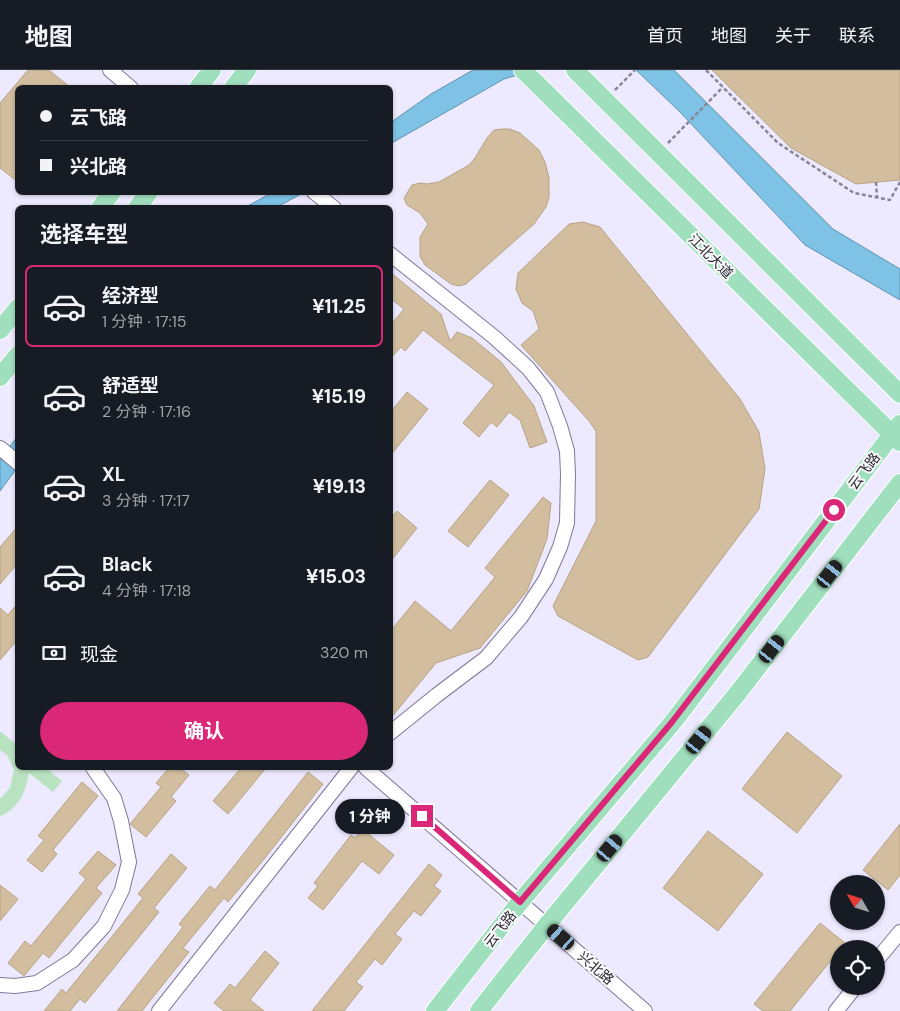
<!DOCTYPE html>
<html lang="zh">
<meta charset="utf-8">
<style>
:root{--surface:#171b24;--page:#242831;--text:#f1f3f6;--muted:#9ea1a6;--line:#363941;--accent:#db2777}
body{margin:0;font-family:"DM Sans","Noto Sans SC",sans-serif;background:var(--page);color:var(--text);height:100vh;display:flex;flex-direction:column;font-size:19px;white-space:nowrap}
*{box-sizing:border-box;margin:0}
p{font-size:16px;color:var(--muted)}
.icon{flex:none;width:28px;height:28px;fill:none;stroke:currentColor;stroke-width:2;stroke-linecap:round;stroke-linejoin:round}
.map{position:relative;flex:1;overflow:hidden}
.details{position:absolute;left:15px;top:135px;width:378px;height:565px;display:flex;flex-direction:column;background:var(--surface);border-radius:8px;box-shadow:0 1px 4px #0004}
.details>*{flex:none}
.guide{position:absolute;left:15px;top:15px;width:378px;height:110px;border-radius:8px;box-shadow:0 1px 4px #0004;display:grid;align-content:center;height:110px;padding:0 25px;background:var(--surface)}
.needle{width:32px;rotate:309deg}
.tools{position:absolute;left:830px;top:805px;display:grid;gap:10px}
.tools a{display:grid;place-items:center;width:55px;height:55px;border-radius:50%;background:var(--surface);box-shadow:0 1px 4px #0004;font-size:25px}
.end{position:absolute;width:22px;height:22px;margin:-11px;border:6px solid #db2777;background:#fff;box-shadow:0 0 0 2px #fff}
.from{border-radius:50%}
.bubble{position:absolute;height:35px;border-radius:18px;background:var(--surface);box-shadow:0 1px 4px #0004;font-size:16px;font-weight:700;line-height:35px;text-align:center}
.car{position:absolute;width:15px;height:30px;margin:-15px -8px;border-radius:6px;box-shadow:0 0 4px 1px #0007;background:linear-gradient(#222 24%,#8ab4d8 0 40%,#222 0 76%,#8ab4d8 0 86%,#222 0)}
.guide b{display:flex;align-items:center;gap:18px;height:48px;font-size:19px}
.guide b+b{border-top:1px solid var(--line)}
.guide i{width:12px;height:12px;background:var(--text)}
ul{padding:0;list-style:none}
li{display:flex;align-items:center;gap:15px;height:82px;margin:0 10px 8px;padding:0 15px;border:2px solid transparent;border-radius:8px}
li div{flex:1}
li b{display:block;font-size:19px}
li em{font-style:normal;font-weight:700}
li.selected{border-color:var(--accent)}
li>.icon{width:45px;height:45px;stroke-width:1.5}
h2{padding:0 25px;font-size:22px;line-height:60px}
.pay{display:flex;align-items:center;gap:12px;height:55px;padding:0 25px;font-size:19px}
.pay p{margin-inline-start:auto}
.button{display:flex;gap:10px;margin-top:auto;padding:10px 25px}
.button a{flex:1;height:58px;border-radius:30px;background:var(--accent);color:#fff;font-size:20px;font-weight:700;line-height:58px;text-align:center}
header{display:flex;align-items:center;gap:30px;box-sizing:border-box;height:70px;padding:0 25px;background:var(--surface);border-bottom:1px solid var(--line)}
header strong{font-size:24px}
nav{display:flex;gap:28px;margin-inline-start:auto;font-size:18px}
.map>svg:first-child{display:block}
</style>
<header>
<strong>地图</strong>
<nav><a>首页</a><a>地图</a><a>关于</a><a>联系</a></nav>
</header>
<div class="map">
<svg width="900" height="941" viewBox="0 0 900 941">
<rect width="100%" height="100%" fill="#ede9ff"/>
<path fill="#b9e3c0" d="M0 661 17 675 18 698H46L62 711 53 722 29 703C26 721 19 739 0 746V729L10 718 14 700 7 685 0 680Z"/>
<g fill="#7ec2e6" stroke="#6594b1">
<polygon points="473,0 535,0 504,9 390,74 390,53 431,24"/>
<polygon points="636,0 674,0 833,159 900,199 900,230 805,175 679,41"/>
<polygon points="273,122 303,123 277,137 246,137"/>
<polygon points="17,367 17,398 0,421 0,389"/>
</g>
<g fill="#d2be9f" stroke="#b7a485">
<polygon points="28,0 49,0 71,18 18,18 18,112 0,98 0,33"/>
<polygon points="712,0 900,0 900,110 856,114 791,78"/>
<polygon points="502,59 510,59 520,63 539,80 545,92 549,108 549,127 546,137 534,154 466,214 459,216 451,214 425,195 420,186 420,167 428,154 420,143 407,135 404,128 412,115 420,113 427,114 439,112 469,95 475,88 487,68 494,60"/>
<polygon points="583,152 600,157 740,329 759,362 765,399 759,439 648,587 638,590 558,546 553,536 596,451 596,361 589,351 521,275 539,259 533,241 522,233 516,219 518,203 569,154"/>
<polygon points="390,202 441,244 450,271 457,262 472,268 501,292 534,336 547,372 530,378 520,350 509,342 497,357 491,352 479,367 463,353 494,315 423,260 405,281 401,277 390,289 390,256 404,239 390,228"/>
<polygon points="407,322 428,339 390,386 390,343"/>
<polygon points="490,410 509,425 468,477 448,461"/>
<polygon points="543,427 551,433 547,469 527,521 480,578 436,593 390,649 390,562 415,531 451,561 495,507 485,498"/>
<polygon points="397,441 417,458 390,492 390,449"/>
<polygon points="18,456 18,493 0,514 0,477"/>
<polygon points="18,533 18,569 0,590 0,538 8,545"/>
<polygon points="787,662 842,706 797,763 742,719"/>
<polygon points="169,698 180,698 189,705 171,727 176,731 146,767 130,754 161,717 156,713"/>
<polygon points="241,698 266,698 228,744 213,731"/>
<polygon points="308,702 323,714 265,788 228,832 224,828 183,878 189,882 142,941 117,941 183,857 179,854 210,816 215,820"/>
<polygon points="82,712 98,726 53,780 57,784 42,802 27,790 44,770 38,766"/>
<polygon points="900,754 900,805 888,820 863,800"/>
<polygon points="362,759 394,785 379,804 362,791 323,840 308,828 318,816 314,813 351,765 355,768"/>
<polygon points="708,761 763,804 718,861 663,818"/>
<polygon points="98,781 116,795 96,818 102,823 49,888 43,883 24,906 8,893 25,871 31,876 86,809 79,803"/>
<polygon points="171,784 187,798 154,838 159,842 117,894 85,933 80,929 70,941 44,941 62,919 66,923 110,869 143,828 138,824"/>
<polygon points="429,794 442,805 434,816 441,821 421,846 414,841 395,864 402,869 382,895 375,889 356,912 363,917 344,941 312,941"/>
<polygon points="0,815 18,829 0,851"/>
<polygon points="820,853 845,873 790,941 763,941 754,934"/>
<polygon points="265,881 279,893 250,930 264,941 224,941 214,933 230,914 235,918"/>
</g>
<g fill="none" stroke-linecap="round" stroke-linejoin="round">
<g stroke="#7f7898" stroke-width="16">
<g id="minor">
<polyline points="110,0 131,18"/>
<polyline points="314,122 334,138"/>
<polyline points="390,184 494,267 528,298 547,322 560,356 567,381 568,404 567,453 560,477 546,509 521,547 486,588 437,625 390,663"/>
<polyline points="0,378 18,393"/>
<polyline points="366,698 645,941"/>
<polyline points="876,891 900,862"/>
<polyline points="0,915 15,916 37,913 73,890 104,856 122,820 129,792 121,751 114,728 93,698"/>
<polyline points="159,941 351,698"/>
<polyline points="836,941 856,916"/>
</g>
</g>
<g stroke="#fff" stroke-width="20">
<g id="major">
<polyline points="523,0 900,372"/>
<polyline points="575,0 900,324"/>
<polyline points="198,18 212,0"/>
<polyline points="233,18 247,0"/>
<polyline points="100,138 112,122"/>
<polyline points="137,138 149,122"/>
<polyline points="0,260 18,238"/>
<polyline points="0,307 18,285"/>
<polyline points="435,941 520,832 673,652 900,354"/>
<polyline points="479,941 547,855 737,624 900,413"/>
</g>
</g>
<g stroke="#898697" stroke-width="2.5" stroke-dasharray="4 2.5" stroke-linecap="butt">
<polyline points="706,0 778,73 854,123 890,130 900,112"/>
<polyline points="615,20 635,0"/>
<polyline points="668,73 723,17"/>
<polyline points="876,112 877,127"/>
</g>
<use href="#minor" stroke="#fff" stroke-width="14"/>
<use href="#major" stroke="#a0dfbe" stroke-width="18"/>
</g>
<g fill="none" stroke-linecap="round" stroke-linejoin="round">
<polyline stroke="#db2777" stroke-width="6" points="422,746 520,832 672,652 834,440"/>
</g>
<g text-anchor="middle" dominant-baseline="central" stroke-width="4" stroke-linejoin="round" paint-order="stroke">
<g font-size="14" fill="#2b2836" stroke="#fafafa">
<text transform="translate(711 186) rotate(45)">江北大道</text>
<text transform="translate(864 401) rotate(-53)">云飞路</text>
<text transform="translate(500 859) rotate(-52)">云飞路</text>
<text transform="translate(596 898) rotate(41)">兴北路</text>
</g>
</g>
</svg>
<div class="tools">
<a><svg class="needle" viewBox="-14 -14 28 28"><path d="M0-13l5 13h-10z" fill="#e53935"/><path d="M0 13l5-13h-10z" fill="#9ea1a6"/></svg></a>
<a><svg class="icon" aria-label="locate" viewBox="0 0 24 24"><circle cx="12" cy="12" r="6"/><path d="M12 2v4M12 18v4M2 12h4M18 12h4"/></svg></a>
</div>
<i class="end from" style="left:834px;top:440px"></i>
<i class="end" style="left:422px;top:746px"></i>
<div class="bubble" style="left:335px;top:729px;width:70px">1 分钟</div>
<i class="car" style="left:830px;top:504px;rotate:38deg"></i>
<i class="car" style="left:772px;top:579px;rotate:38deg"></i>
<i class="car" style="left:699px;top:670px;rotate:39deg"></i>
<i class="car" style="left:610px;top:778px;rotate:40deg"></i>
<i class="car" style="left:561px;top:867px;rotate:311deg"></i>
<div class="guide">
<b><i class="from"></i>云飞路</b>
<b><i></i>兴北路</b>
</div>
<section class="details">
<h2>选择车型</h2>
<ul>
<li class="selected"><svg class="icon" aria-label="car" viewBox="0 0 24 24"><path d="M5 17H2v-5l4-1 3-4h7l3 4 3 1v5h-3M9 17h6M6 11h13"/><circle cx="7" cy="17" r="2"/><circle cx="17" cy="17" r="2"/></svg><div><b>经济型</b><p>1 分钟 · 17:15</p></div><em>¥11.25</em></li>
<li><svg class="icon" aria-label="car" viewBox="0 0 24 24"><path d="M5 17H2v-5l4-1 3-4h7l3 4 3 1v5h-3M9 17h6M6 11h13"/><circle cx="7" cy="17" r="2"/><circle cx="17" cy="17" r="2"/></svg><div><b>舒适型</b><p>2 分钟 · 17:16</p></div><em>¥15.19</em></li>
<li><svg class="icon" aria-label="car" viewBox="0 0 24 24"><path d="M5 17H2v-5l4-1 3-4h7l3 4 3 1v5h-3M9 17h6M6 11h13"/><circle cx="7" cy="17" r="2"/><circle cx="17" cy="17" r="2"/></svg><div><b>XL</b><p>3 分钟 · 17:17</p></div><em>¥19.13</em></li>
<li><svg class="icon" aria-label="car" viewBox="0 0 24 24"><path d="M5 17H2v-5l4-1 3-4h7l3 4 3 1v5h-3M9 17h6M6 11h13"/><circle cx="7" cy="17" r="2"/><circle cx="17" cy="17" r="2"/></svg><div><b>Black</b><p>4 分钟 · 17:18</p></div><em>¥15.03</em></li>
</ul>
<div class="pay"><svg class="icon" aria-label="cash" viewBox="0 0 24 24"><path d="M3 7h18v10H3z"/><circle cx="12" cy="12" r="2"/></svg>现金<p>320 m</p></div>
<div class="button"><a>确认</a></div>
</section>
</div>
